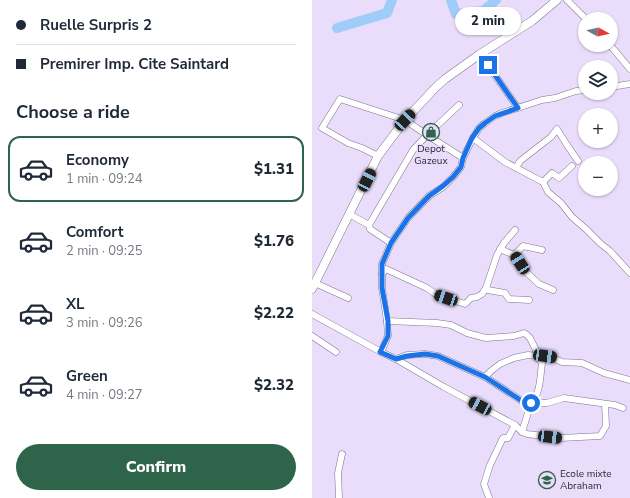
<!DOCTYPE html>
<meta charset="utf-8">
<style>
:root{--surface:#fff;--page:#f6f6f7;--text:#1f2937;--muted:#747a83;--line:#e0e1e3;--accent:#2e644a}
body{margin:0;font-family:"Nunito Sans",sans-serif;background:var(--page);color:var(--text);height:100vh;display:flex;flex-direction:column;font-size:15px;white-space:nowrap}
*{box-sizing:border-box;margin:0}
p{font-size:13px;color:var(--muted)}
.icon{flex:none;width:22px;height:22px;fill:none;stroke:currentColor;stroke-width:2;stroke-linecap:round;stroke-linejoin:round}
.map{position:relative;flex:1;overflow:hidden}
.panel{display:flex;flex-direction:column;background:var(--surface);width:312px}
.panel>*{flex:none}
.hud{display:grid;align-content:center;height:88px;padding:0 16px;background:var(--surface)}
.needle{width:26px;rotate:98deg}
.tools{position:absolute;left:266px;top:12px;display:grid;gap:8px}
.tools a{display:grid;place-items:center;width:40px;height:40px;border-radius:50%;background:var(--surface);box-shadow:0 1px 3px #0004;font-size:20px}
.end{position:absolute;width:18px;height:18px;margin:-9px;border:5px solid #1a73e8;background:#fff;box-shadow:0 0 0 2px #fff}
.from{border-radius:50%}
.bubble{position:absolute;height:28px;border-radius:14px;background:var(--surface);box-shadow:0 1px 3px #0004;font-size:13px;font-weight:800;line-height:28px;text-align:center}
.car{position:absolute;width:12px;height:24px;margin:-12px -6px;border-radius:5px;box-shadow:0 0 3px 1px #0007;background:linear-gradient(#222 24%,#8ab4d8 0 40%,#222 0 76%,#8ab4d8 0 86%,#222 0)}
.hud b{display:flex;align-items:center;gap:14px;height:38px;font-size:15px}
.hud b+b{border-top:1px solid var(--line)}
.hud i{width:10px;height:10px;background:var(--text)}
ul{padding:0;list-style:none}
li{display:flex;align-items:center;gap:12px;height:66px;margin:0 8px 6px;padding:0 8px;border:2px solid transparent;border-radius:12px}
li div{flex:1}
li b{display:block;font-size:15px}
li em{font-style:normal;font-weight:800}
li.active{border-color:var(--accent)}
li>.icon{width:36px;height:36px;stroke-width:1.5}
h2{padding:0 16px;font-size:18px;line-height:48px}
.cta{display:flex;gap:8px;margin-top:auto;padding:8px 16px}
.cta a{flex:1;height:46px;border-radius:24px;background:var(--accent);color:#fff;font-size:16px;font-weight:800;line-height:46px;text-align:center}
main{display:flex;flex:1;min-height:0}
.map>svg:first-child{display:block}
</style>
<main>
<section class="panel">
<div class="hud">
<b><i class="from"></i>Ruelle Surpris 2</b>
<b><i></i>Premirer Imp. Cite Saintard</b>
</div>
<h2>Choose a ride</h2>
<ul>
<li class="active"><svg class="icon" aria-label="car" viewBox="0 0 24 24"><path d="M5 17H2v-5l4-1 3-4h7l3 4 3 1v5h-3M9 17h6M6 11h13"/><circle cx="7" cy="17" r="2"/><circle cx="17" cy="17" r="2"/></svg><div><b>Economy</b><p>1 min · 09:24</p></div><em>$1.31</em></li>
<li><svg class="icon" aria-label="car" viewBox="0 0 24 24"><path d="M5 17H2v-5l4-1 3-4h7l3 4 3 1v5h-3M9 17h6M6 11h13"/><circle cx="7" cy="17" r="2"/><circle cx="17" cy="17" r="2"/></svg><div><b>Comfort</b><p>2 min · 09:25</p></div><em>$1.76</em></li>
<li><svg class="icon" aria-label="car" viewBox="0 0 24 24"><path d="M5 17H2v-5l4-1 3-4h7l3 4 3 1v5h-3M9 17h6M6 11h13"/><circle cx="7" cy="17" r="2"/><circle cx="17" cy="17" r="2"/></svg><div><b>XL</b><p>3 min · 09:26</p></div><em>$2.22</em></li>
<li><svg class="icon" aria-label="car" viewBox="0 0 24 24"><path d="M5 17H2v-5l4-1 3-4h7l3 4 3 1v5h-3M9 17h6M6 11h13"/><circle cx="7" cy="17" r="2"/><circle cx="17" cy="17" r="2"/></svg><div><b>Green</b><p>4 min · 09:27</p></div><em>$2.32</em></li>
</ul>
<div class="cta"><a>Confirm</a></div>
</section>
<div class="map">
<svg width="318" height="498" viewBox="0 0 318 498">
<rect width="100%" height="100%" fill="#eaddfb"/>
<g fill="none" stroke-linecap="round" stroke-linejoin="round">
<g stroke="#9fccf8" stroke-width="10">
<polyline points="139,0 144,14 171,11 184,0"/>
<polyline points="25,28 75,13 80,0"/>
</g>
<g stroke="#7f738e" stroke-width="7">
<g id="minor">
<polyline points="255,0 274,19"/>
<polyline points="298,45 318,69"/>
<polyline points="168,54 206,108"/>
<polyline points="299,87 318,84"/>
<polyline points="161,138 193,162 231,182 236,192 249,203 260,217 274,229 289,244 298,251 318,273"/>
<polyline points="66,156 50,148 36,143 10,128 28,99 93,120 115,135 151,158"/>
<polyline points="204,168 208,161 239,137 245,129 255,145 266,161"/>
<polyline points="231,182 240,173 247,178 260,166"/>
<polyline points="37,214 57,225 58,229 79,243 96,218 117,196 131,187 141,177 149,167 151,158 161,138 167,128 173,123 183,116 190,113 230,100 243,98 264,91 273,90"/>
<polyline points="57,225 101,150 115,135 147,105"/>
<polyline points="188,249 202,255 213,271 227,284 241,290"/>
<polyline points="202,255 211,246 230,250"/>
<polyline points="70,274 74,269 115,288 125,295 153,304 159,298 165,297 170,294 174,288 185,255 192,243 203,230"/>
<polyline points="3,283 36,298"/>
<polyline points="174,288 176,290 193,293 197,299 217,300"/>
<polyline points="0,314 69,352 84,359 132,387 203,425 210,432 215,434 249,438 288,436 294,426 293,404"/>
<path d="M75 321 125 323 139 325 155 333 174 338 189 337 202 336 212 333 215 335 218 338 224 350V355L230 363C228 377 229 392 219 403L210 432"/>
<polyline points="0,336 24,352"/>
<polyline points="69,352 76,336 75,321 70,288 70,264 79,243"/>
<polyline points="84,359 95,355 113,354 126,356 173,377 213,403 235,403 252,398 281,402 303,405 311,408"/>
<polyline points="173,377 179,371 188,364 202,358 216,355 241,358 250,362 270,363 292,373 318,380"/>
<polyline points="27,498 26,473 30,454"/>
<polyline points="177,498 172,484 178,465 191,438 196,438 203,425"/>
</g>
</g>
<g stroke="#7f738e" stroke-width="9">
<polyline id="tertiary" points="0,289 66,156 93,120 124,87 133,79 168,54 220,21 245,0"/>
</g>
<use href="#minor" stroke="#fff" stroke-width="6"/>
<use href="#tertiary" stroke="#fff" stroke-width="8"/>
</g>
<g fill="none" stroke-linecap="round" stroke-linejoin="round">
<polyline stroke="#1a73e8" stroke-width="5" points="176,65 206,108 183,116 173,123 167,128 160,138 151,158 149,167 141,177 131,186 117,196 96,218 79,243 70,264 70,288 76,321 76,336 68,352 84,359 95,356 113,354 126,356 173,377 213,403 219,403"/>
</g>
<defs>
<g id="shop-ring" transform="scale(0.9)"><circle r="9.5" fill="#eaddfb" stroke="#2e644a" stroke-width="1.5"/><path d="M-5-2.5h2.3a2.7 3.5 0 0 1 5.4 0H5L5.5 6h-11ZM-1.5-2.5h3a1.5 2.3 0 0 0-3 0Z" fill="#2e644a"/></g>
<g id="school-ring" transform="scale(0.9)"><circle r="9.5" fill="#eaddfb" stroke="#2e644a" stroke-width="1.5"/><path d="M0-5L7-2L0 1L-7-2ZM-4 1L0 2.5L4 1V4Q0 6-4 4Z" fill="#2e644a"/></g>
</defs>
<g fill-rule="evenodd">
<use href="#shop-ring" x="119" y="132"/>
<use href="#school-ring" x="235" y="480"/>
</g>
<g text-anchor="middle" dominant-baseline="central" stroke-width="3" stroke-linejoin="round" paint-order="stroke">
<g font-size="10" fill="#2f2935" stroke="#eaddfb">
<text x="119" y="149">Depot<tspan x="119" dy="12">Gazeux</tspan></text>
<text x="248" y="474" text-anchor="start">Ecole mixte<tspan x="248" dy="12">Abraham</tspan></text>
</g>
</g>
</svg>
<div class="tools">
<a><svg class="needle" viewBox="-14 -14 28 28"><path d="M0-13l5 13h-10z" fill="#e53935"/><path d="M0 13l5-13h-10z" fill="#747a83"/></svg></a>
<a><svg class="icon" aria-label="layers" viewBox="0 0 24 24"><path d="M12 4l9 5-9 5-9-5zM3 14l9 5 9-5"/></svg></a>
<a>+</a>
<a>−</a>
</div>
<i class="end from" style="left:219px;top:403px"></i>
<i class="end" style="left:176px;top:65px"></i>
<div class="bubble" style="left:143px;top:7px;width:66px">2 min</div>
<i class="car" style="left:93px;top:120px;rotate:43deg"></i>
<i class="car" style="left:55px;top:180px;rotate:27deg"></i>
<i class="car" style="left:208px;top:263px;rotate:327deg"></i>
<i class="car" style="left:134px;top:298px;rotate:289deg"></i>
<i class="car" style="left:233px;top:356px;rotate:98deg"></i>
<i class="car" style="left:168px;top:406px;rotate:298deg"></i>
<i class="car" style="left:238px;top:437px;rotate:97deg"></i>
</div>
</main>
